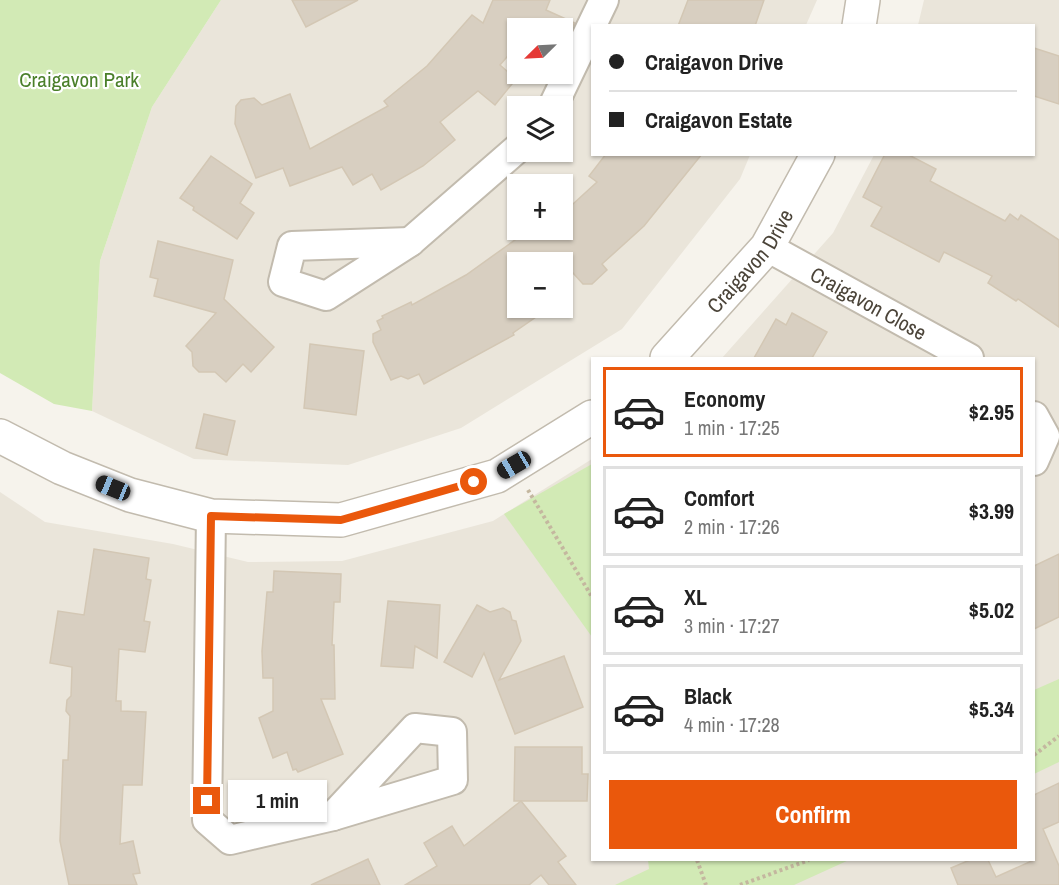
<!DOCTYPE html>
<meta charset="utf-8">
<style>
:root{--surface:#fff;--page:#f2f2f2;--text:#222;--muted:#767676;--line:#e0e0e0;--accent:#ea580c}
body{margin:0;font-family:"Archivo Narrow",sans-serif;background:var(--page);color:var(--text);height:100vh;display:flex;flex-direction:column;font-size:22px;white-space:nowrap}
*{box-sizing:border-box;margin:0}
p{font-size:20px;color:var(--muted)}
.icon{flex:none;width:33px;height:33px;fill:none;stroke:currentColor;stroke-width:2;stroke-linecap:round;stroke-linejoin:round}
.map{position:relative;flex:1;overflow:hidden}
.panel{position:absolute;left:591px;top:357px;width:444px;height:504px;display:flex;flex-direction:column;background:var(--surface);border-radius:0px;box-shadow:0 2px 4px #0004}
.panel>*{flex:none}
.guide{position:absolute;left:591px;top:24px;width:444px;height:132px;border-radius:0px;box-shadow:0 2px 4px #0004;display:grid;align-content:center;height:132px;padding:0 18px;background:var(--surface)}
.needle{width:39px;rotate:246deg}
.fabs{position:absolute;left:507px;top:18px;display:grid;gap:12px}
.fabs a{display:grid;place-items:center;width:66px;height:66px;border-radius:0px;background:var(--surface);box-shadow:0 2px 4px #0004;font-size:30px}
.end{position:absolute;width:27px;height:27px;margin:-14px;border:8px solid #ea580c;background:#fff;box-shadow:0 0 0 3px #fff}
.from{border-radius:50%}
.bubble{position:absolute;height:42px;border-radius:0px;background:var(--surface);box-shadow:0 2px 4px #0004;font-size:20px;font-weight:700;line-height:42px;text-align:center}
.car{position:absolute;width:18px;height:36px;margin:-18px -9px;border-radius:8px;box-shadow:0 0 4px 2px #0007;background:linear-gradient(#222 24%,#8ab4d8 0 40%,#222 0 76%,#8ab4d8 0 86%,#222 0)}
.guide b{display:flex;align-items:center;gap:21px;height:57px;font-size:22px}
.guide b+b{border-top:2px solid var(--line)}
.guide i{width:15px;height:15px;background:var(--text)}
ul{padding:10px 0 0;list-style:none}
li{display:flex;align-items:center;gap:18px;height:90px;margin:0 12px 9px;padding:0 6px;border:3px solid var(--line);border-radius:0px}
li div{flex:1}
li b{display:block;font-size:22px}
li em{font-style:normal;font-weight:700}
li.active{border-color:var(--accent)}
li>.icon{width:54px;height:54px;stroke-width:1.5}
.action{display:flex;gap:12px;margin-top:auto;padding:12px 18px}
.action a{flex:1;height:69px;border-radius:0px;background:var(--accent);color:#fff;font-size:24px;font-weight:700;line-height:69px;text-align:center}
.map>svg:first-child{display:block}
</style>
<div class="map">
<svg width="1059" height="885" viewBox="0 0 1059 885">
<rect width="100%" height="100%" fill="#f6f3ec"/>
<g fill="#eae5da" fill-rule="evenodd">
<path d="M221 0H817L806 25 592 26V154L750 155 740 179 622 329 461 428 348 465 194 459 92 411 100 261 152 107ZM518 28H562V74H518ZM518 106H562V152H518ZM518 184H562V230H518ZM518 262H562V308H518Z"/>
<polygon points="924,0 1059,0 1059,885 0,885 0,492 45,522 173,544 248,562 342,561 493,521 592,459 592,860 1034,860 1034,358 722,358 833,233 874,155 1034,154 1034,26 918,25"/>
</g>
<g fill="#d2eab5">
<polygon points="0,0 221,0 152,107 100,261 92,411 54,404 0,373"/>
<polygon points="592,464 592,637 504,514"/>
<polygon points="1059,679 1059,762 1034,774 1034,690"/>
<polygon points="648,860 849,860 794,885 615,885 649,869"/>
</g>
<g fill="#d8cfc1" stroke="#d3c7b4" stroke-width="1.5">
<polygon points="292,0 358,0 306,27"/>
<polygon points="493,0 550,0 546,10 575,23 572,28 518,28 518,44 500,65 516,79 495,105 478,91 440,122 455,140 423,166 381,190 372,174 353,185 342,167 290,186 283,168 256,178 235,124 236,106 241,100 254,98 262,105 290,94 310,149 388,106 384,101 427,66 472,15 483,23"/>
<polygon points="688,0 764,0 755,26 678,26"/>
<polygon points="1034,48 1059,56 1059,104 1034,96"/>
<polygon points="606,154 702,154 644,226 602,264 607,270 592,284 583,284 563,262 518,262 518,308 549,308 513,333 514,335 424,384 419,374 408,379 401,376 391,380 373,342 373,334 381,330 377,321 383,318 382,316 411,302 412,305 466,275 529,230 562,230 562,214 597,182 589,176"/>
<polygon points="885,154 907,154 936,169 930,181 1005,221 1010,214 1018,220 1021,215 1059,240 1059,327 1018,299 1016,301 988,283 992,276 944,252 939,262 871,226 882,207 863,197"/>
<polygon points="211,156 252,184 240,203 254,213 237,239 193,210 194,207 180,198"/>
<polygon points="158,241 233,260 224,299 274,347 251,372 243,364 226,382 215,372 199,372 193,366 192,352 186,346 216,313 154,296 158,279 150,277"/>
<polygon points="792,313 827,332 812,358 754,358 776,319 786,325"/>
<polygon points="310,344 364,351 356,415 304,408"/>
<polygon points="204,414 235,421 227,455 196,448"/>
<polygon points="94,549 149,558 146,579 151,580 144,621 150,622 145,652 119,649 116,701 121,701 121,711 146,712 142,785 123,785 120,844 133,841 140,873 133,874 137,885 69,885 60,841 63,760 68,760 70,716 66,711 67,700 71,696 72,667 50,663 58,611 84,615"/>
<polygon points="1059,554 1059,617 1034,629 1034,566"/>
<polygon points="274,571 341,574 340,602 334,602 332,645 334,645 335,699 321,699 343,754 298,772 296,769 293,770 287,752 273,758 259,718 273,711 273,678 263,678 262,651 267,592 273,592"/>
<polygon points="388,601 440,605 437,658 415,646 413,668 381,666"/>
<polygon points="477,605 490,612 503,608 510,612 512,620 516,621 521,641 499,680 564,656 583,707 515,734 484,653 472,677 444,662"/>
<polygon points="515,747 582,747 582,774 588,774 587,801 514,801"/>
<polygon points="1059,783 1059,822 1043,829 1059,866 1059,885 958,885 951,868 970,860 988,860 996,877 1034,860 1034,795"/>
<polygon points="521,801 566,856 558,862 576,885 549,885 541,875 529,885 405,885 437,866 424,843 452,826 464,846"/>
<polygon points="368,859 380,885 311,885"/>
</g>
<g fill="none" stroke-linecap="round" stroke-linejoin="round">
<g stroke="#c2bbae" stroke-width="32">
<g id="minor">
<polyline points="553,106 604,0"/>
<polygon points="410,242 326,296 283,282 292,246"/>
<polyline points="410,242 518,148"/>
<path id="s1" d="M767 247 969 358"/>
<polyline points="1034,416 1045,436 1034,461"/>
<polyline points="211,516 207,820 230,840 333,816"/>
<polygon points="415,728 452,732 453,780 333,816"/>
</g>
</g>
<g stroke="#c2bbae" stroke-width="36">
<g id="tertiary">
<polyline points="859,26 863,0"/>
<path id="s2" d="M667 358 767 247 818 154"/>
<polyline points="0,436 62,468 130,495 211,516 341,520 497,476 592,417"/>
</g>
</g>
<g stroke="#c4b79f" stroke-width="4" stroke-dasharray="3 3" stroke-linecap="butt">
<polyline points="528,490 592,597"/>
<polyline points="1034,755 1059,736"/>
<polyline points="697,860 706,885"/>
<polyline points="740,885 809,860"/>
</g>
<use href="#minor" stroke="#fff" stroke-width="28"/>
<use href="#tertiary" stroke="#fff" stroke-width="33"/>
</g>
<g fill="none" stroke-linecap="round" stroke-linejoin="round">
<polyline stroke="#ea580c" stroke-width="8" points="207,801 211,516 341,520 474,482"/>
</g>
<g text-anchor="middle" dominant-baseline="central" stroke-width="4.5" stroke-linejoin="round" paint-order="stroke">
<g font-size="21" fill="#4a7f2a" stroke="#fff">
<text x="79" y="79">Craigavon Park</text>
</g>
<g font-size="21" fill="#4b4439" stroke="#fff">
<text stroke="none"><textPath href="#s2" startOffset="128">Craigavon Drive</textPath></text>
<text stroke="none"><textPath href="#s1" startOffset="116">Craigavon Close</textPath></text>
</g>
</g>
</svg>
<div class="fabs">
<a><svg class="needle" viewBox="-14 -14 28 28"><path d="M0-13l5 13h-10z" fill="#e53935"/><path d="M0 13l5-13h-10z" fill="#767676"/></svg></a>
<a><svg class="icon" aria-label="layers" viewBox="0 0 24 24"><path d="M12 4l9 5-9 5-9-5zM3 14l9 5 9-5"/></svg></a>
<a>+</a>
<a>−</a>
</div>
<i class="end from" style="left:474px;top:482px"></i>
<i class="end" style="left:207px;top:801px"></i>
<div class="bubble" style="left:228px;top:780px;width:99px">1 min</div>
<i class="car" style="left:514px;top:465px;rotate:240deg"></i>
<i class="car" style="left:113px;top:488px;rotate:292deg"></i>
<div class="guide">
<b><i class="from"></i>Craigavon Drive</b>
<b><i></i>Craigavon Estate</b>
</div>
<section class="panel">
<ul>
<li class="active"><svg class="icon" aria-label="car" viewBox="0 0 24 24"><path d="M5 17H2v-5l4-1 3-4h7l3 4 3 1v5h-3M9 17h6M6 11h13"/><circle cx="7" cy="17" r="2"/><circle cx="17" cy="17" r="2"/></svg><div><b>Economy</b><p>1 min · 17:25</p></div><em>$2.95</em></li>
<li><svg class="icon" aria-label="car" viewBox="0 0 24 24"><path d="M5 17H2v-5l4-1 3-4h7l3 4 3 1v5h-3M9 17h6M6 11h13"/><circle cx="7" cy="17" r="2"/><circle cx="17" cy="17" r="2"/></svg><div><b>Comfort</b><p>2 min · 17:26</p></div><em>$3.99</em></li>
<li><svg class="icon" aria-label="car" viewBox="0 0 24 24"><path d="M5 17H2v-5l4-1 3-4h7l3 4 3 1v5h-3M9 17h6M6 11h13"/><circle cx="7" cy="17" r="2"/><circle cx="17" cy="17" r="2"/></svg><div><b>XL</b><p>3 min · 17:27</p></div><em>$5.02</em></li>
<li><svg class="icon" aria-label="car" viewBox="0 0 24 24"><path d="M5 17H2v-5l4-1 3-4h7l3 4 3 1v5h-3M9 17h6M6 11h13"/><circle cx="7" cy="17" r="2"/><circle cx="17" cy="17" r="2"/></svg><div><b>Black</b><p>4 min · 17:28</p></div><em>$5.34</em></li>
</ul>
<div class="action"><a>Confirm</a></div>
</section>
</div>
